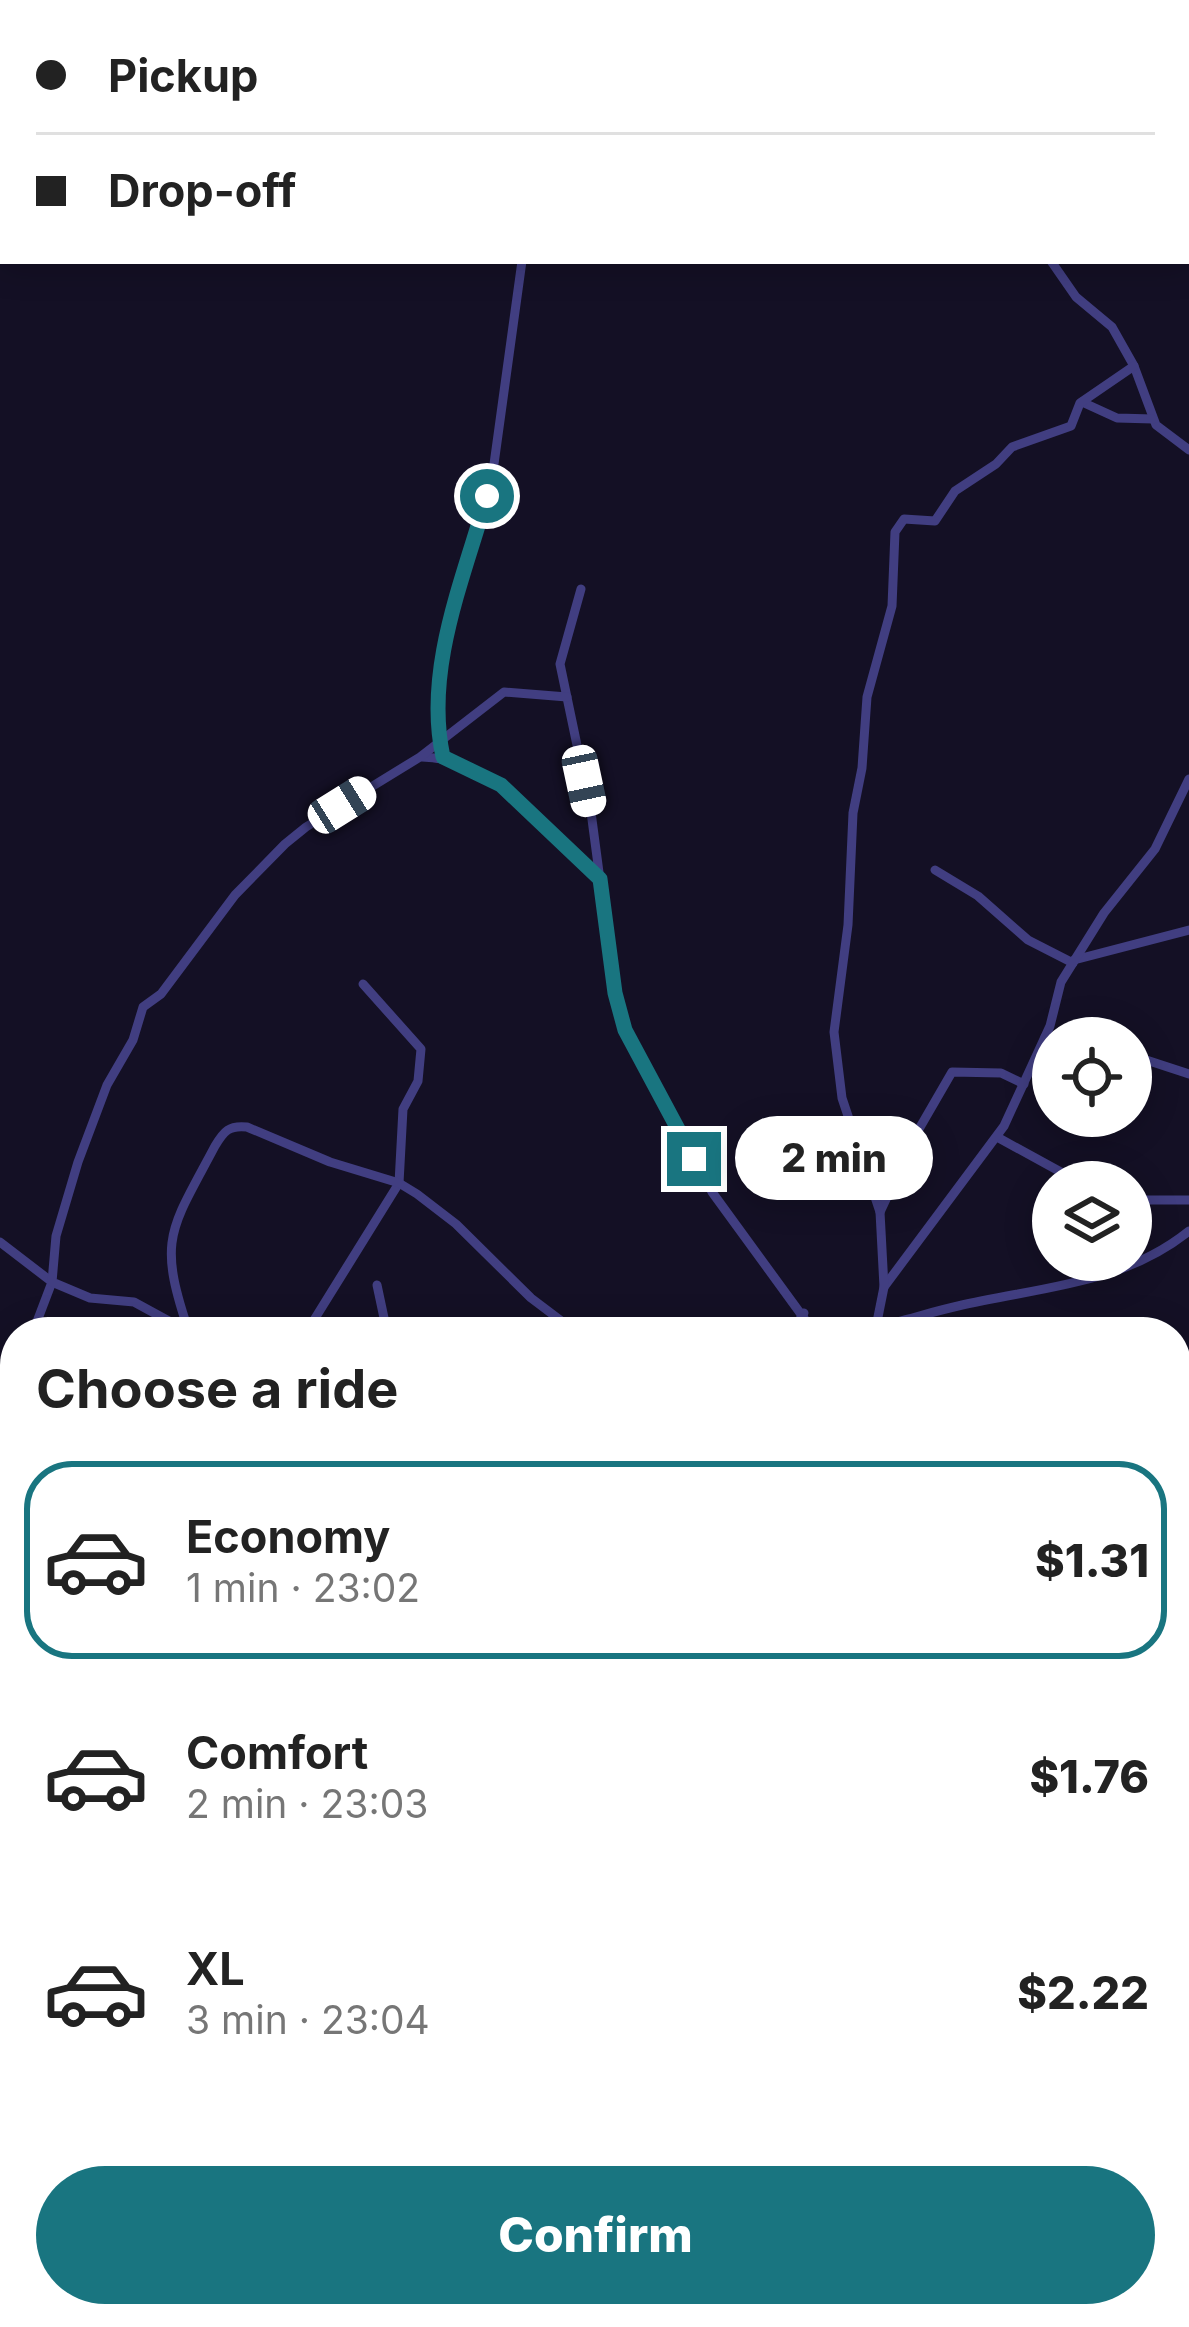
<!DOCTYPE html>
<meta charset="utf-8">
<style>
:root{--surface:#fff;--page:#f6f6f6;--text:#222;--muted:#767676;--line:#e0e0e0;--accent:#197580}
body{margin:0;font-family:Inter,sans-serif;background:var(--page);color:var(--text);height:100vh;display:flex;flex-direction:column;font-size:45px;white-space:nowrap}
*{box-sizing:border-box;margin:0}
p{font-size:39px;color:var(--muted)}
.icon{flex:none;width:66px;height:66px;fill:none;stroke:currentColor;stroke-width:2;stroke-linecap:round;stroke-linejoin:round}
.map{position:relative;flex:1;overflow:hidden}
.details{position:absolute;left:0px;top:1317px;width:1191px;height:1011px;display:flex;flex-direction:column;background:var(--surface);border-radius:48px 48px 0 0;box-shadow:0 6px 30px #0003}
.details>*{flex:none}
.guide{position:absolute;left:0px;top:0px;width:1191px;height:264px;box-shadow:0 6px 30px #0003;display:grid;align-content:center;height:264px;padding:0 36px;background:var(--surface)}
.buttons{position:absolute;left:1032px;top:1017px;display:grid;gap:24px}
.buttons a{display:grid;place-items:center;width:120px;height:120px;border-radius:50%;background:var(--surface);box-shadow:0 6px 30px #0003;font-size:60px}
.end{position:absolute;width:54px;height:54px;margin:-27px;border:15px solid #197580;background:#fff;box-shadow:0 0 0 6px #fff}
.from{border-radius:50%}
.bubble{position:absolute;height:84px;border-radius:42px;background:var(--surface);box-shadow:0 6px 30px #0003;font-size:39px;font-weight:800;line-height:84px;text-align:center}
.car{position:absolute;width:36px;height:72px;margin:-36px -18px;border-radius:15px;box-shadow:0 0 9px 3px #0007;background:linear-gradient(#fff 24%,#345 0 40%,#fff 0 76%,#345 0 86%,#fff 0)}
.guide b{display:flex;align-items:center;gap:42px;height:114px;font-size:45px}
.guide b+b{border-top:3px solid var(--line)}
.guide i{width:30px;height:30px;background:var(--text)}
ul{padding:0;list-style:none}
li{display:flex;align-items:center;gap:36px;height:198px;margin:0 24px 18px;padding:0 12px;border:6px solid transparent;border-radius:48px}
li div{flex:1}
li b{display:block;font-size:45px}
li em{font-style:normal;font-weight:800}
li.active{border-color:var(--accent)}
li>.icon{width:108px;height:108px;stroke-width:1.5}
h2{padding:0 36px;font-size:54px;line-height:144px}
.button{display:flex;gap:24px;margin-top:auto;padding:24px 36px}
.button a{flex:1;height:138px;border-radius:72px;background:var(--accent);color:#fff;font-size:48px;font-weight:800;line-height:138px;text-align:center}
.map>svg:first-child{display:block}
</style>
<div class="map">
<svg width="1189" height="2327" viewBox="0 0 1189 2327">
<rect width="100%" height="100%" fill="#141025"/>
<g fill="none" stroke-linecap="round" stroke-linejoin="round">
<g stroke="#413e81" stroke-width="9">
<polyline points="488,0 489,3"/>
<polyline points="60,3 63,0"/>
<polyline points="0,45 3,43"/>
<polyline points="1051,261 1076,297 1112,327 1134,366 1156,425 1189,450"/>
<polyline points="1082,402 1117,418 1153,419"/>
<polyline points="581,589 560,664 591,812 615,993 625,1029 712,1192 814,1332"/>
<path d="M422 757C500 759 546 833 600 879"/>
<polyline points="443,757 438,719 440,658 494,464 522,261"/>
<polyline points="935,870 978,896 1028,940 1073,963"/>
<polyline points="1074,960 1189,930"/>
<polyline points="1045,1037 1068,1038"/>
<polyline points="1131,1055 1189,1074"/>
<polyline points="997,1137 1079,1182"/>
<polyline points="1131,1200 1189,1200"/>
<polyline points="880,1212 919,1129 952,1072 1001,1073 1024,1084"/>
<polyline points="0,1242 52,1282 33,1332"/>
<polyline points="377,1285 387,1332"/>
<polyline points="884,1287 1004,1126 1050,1026 1061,982 1104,913 1155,849 1189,779"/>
<path d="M876 1327C904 1321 931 1312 958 1306 1039 1287 1122 1285 1189 1231"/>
<polyline points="309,1328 399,1183 403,1109 418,1081 421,1049 363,984"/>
<path d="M189 1332C157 1238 170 1231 215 1146 224 1131 229 1125 247 1127L330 1162 399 1183 417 1194 456 1224 531 1298 576 1332"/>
<polyline points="401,1332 272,1326 189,1332 134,1302 90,1298 52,1282 56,1236 78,1162 107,1085 133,1040 143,1007 161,994 235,895 285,844 306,827 420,757 504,692 567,697"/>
<polyline points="422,1332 487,1329 531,1332"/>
<polyline points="792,1332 804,1313"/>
<polyline points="875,1332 884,1287 880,1212 842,1098 834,1032 848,925 853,813 862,768 867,697 892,606 895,532 904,519 935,521 955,491 996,464 1012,447 1071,426 1080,403 1134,366"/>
<polyline points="0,1408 15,1383"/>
<polyline points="1176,1864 1176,1887"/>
<polyline points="1176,2105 1189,2112"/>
<polyline points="1178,2286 1189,2303"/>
<polyline points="1176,2299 1189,2235"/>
<polyline points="318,2313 328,2317 530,2313"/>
<polyline points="604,2313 633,2327"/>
<polyline points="697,2327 705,2313"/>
<polyline points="826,2327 832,2313"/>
<polyline points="937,2327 943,2313"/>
<polyline points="1171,2327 1174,2313"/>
</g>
<g stroke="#413e81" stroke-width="12">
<polyline points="1176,1804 1189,1809"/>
<polyline points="0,2056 15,2054"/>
</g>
</g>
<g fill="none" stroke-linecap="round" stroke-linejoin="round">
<path stroke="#197580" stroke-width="15" d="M487 496C463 580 424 670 443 757L501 785 600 879 615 993 625 1030 694 1159"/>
</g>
</svg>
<div class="buttons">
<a><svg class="icon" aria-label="locate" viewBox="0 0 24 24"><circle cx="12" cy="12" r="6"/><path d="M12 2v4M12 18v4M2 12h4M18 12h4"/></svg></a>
<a><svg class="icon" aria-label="layers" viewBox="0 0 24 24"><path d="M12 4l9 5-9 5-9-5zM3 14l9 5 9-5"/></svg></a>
</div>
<i class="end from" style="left:487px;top:496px"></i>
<i class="end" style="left:694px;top:1159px"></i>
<div class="bubble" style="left:735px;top:1116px;width:198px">2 min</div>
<i class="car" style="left:584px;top:781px;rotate:168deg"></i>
<i class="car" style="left:342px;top:805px;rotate:58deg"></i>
<div class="guide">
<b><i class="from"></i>Pickup</b>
<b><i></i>Drop-off</b>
</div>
<section class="details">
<h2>Choose a ride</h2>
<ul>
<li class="active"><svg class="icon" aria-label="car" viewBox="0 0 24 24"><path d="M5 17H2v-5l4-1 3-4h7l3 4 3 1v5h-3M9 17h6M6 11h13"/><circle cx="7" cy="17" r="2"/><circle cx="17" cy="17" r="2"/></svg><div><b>Economy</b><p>1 min · 23:02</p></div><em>$1.31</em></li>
<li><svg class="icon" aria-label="car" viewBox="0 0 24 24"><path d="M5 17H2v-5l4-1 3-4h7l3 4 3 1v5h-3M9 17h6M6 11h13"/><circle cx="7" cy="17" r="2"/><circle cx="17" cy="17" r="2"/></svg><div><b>Comfort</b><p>2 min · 23:03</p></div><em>$1.76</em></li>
<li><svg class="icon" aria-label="car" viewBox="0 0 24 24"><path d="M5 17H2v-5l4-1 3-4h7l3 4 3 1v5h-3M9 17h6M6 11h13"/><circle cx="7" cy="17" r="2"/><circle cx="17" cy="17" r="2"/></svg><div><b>XL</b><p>3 min · 23:04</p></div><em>$2.22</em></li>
</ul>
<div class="button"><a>Confirm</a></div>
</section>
</div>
